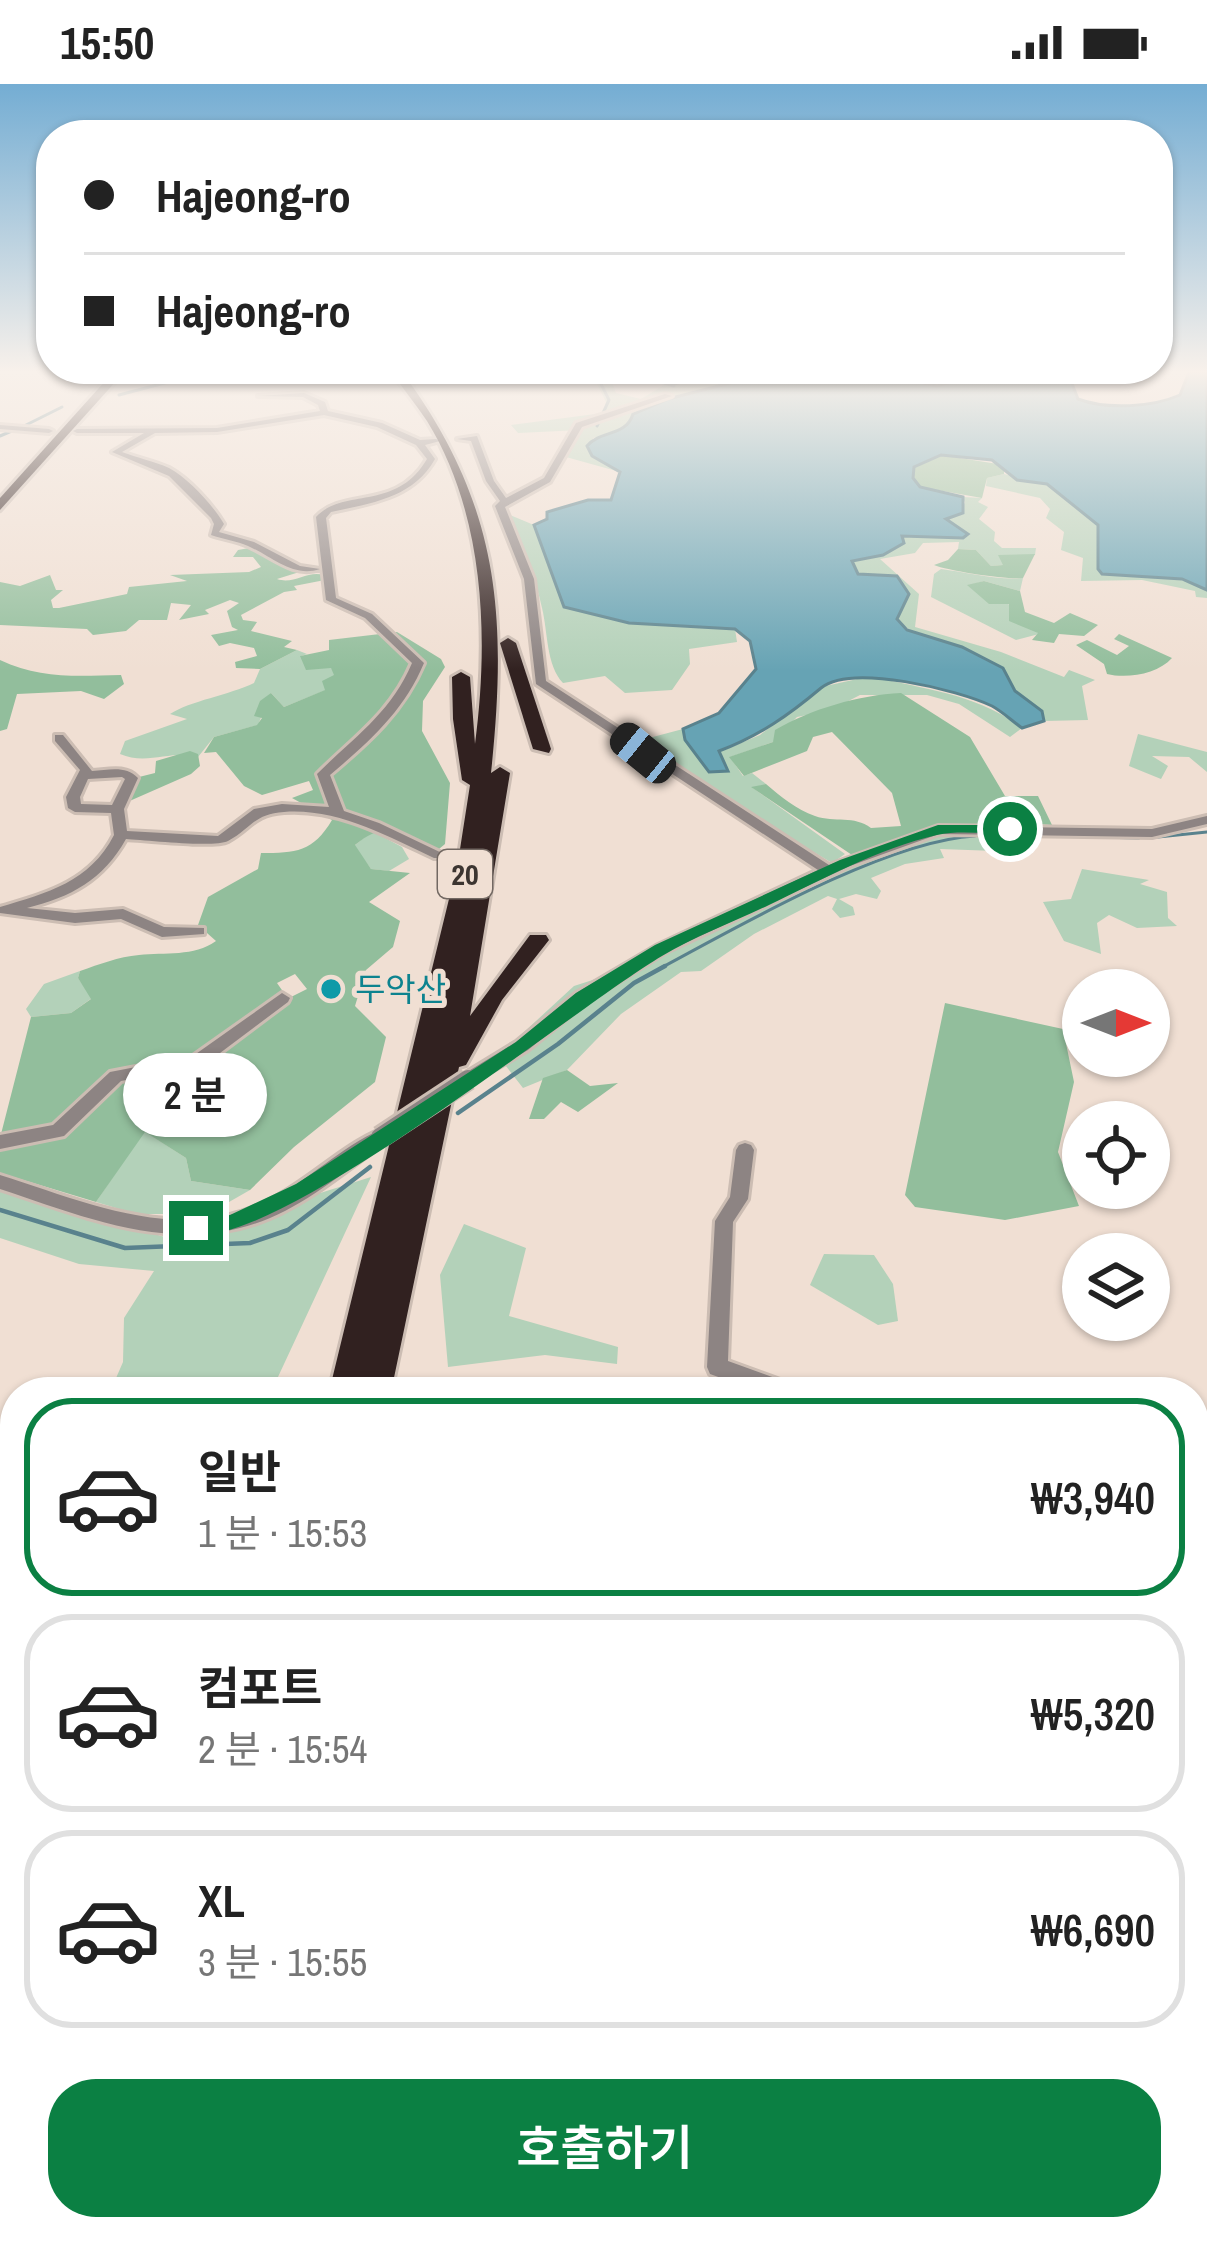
<!DOCTYPE html>
<html lang="ko">
<meta charset="utf-8">
<style>
:root{--surface:#fff;--page:#f2f2f2;--text:#222;--muted:#767676;--line:#e0e0e0;--accent:#0b8043}
body{margin:0;font-family:"Archivo Narrow","Noto Sans KR",sans-serif;background:var(--page);color:var(--text);height:100vh;display:flex;flex-direction:column;font-size:45px;white-space:nowrap}
*{box-sizing:border-box;margin:0}
p{font-size:39px;color:var(--muted)}
.icon{flex:none;width:66px;height:66px;fill:none;stroke:currentColor;stroke-width:2;stroke-linecap:round;stroke-linejoin:round}
.map{position:relative;flex:1;overflow:hidden}
.sheet{position:absolute;left:0px;top:1293px;width:1209px;height:864px;display:flex;flex-direction:column;background:var(--surface);border-radius:48px 48px 0 0;box-shadow:0 3px 9px #0004}
.sheet>*{flex:none}
.banner{position:absolute;left:36px;top:36px;width:1137px;height:264px;border-radius:48px;box-shadow:0 3px 9px #0004;display:grid;align-content:center;height:264px;padding:0 48px;background:var(--surface)}
.needle{width:78px;rotate:90deg}
.controls{position:absolute;left:1062px;top:885px;display:grid;gap:24px}
.controls a{display:grid;place-items:center;width:108px;height:108px;border-radius:50%;background:var(--surface);box-shadow:0 3px 9px #0004;font-size:60px}
.end{position:absolute;width:54px;height:54px;margin:-27px;border:15px solid #0b8043;background:#fff;box-shadow:0 0 0 6px #fff}
.from{border-radius:50%}
.bubble{position:absolute;height:84px;border-radius:42px;background:var(--surface);box-shadow:0 3px 9px #0004;font-size:39px;font-weight:600;line-height:84px;text-align:center}
.car{position:absolute;width:36px;height:72px;margin:-36px -18px;border-radius:15px;box-shadow:0 0 9px 3px #0007;background:linear-gradient(#222 24%,#8ab4d8 0 40%,#222 0 76%,#8ab4d8 0 86%,#222 0)}
.banner b{display:flex;align-items:center;gap:42px;height:114px;font-size:45px}
.banner b+b{border-top:3px solid var(--line)}
.banner i{width:30px;height:30px;background:var(--text)}
ul{padding:21px 0 0;list-style:none}
li{display:flex;align-items:center;gap:36px;height:198px;margin:0 24px 18px;padding:0 24px;border:6px solid var(--line);border-radius:48px}
li div{flex:1}
li b{display:block;font-size:45px}
li em{font-style:normal;font-weight:600}
li.current{border-color:var(--accent)}
li>.icon{width:108px;height:108px;stroke-width:1.5}
.action{display:flex;gap:24px;margin-top:auto;padding:24px 48px}
.action a{flex:1;height:138px;border-radius:48px;background:var(--accent);color:#fff;font-size:48px;font-weight:600;line-height:138px;text-align:center}
.status{display:flex;justify-content:space-between;align-items:center;height:84px;padding:0 60px;background:var(--surface);direction:ltr}
.status svg{height:33px;fill:currentColor}
.map>svg:first-child{display:block}
</style>
<div class="status"><b>15:50</b><svg viewBox="0 0 49 12"><path d="M0 12V9h3v3zM5 12V6h3v6zM10 12V3h3v9zM15 12V0h3v12zM26 1h20v11H26zM47 4h2v5h-2z"/></svg></div>
<div class="map">
<svg width="1207" height="2157" viewBox="0 0 1207 2157">
<rect width="100%" height="100%" fill="#f0dfd3"/>
<g fill="#b3d1b9">
<polygon points="541,285 608,288 616,309 641,315 674,295 717,285 785,285 668,315 613,350 593,354 592,371 620,388 566,373 581,346 518,349 511,341 603,329 606,318 595,296"/>
<path d="M1004 390 1047 400 1098 441V484C1116 493 1128 489 1148 490 1169 491 1188 497 1207 506V514L1196 513 1195 507 1142 496 1081 497 1083 474 1061 466 1064 448 1046 434 1050 425 1040 414 986 402 987 394Z"/>
<path d="M963 413 982 414 978 418 988 423 979 435 995 448 994 457 1002 464H1036L1035 471 999 472 1004 481 991 482 976 466 958 465 959 458 923 459 915 469 880 475 919 510 915 543 1001 568 1064 593 1069 586 1095 596 1082 602 1088 636 1044 637C1041 622 1030 620 1020 611 1010 602 1011 589 998 582 967 563 920 561 897 535L909 510 896 492 858 490 851 477 883 471 903 459 901 452 967 450 944 435 965 419Z"/>
<path d="M510 431 534 441 564 523 629 539 735 545 737 558 689 565 690 580 672 606 625 609 605 592 563 599C546 581 548 548 542 524 535 492 524 461 510 431Z"/>
<path d="M941 485C965 488 1001 497 1023 494L1020 507 984 497 971 501 1010 521 1039 550 1016 556 931 513 934 490Z"/>
<path d="M297 566 307 570 301 572 331 583 335 591 326 606 284 623 271 609 258 641 214 653 198 673C174 665 147 682 120 670L125 657 187 635 170 630C190 617 229 611 254 599L260 585Z"/>
<path d="M871 592C925 606 976 609 1022 644L1010 653 959 620 927 611H860L831 626 797 633 773 658 730 673 743 692 752 689 766 700 753 704 845 770 832 779 642 665 649 654 683 645 685 656 709 688H727L719 668 760 651 821 603Z"/>
<polygon points="1138,650 1207,668 1207,688 1189,673 1152,672 1168,682 1161,695 1129,682"/>
<polygon points="372,747 402,763 409,775 389,787 371,785 354,762"/>
<polygon points="985,748 996,767 940,765 944,774 905,780 871,794 881,807 877,815 856,810 839,815 853,823 855,831 840,834 832,825 837,815 828,812 754,850 701,887 681,888 621,930 567,986 523,1004 498,972 574,902 639,881 896,764 942,751"/>
<polygon points="1082,785 1149,796 1140,800 1167,808 1168,834 1177,842 1137,844 1109,831 1097,839 1101,870 1064,857 1043,818 1071,815"/>
<polygon points="80,887 78,894 92,914 71,929 31,933 26,925 44,900"/>
<polygon points="144,1047 186,1074 191,1097 250,1106 208,1130 136,1130 96,1118"/>
<polygon points="371,1093 271,1308 110,1308 123,1278 124,1234 154,1187 79,1180 0,1154 0,1106 165,1153 243,1144 279,1122"/>
<polygon points="464,1140 526,1164 509,1232 618,1263 617,1280 545,1271 448,1283 440,1191"/>
<polygon points="824,1170 874,1171 893,1200 898,1237 878,1241 810,1201"/>
<polygon points="15,1422 15,1562 0,1560 0,1458"/>
<polygon points="686,2142 947,2142 945,2157 700,2157"/>
</g>
<g fill="#92be9c">
<polygon points="941,371 1004,381 1004,390 987,394 982,414 920,403 912,394 914,383"/>
<path d="M260 462 309 485 277 495C294 501 307 486 324 491L325 496 294 502 297 506 284 508 241 531 243 536 257 538 251 547 292 557 284 563 297 566 260 585 236 584 235 578 257 572 254 564 230 559 219 562 211 551 238 546 232 543 227 527 239 519 230 516 205 526 209 530 179 536 191 521 171 519 167 536H139L126 547 93 551 87 545 0 541V498L20 502 50 491 56 506H63L51 516 53 524H59L127 510 129 503 187 497 170 491 249 488 261 483 253 473H233L238 466Z"/>
<path d="M958 465 976 466 991 482 1003 481 998 471 1035 470 1023 494C1009 496 948 487 934 481L948 476Z"/>
<polygon points="984,497 1020,507 1025,528 1054,539 1070,529 1098,541 1084,552 1059,550 1054,559 1032,556 1038,549 1009,537 1009,520 989,520 967,501"/>
<path d="M397 548 441 575 445 583 423 617 422 647 450 699 445 760 439 765C404 750 387 734 355 761L371 785 410 789 369 818 400 837 393 863 366 886 355 922 386 953 375 998 294 1063 250 1106 191 1097 186 1074 145 1048 96 1118 0 1089V1062L61 1047 118 995 141 999 163 987 178 1005 216 984 212 974 281 918 307 905 295 890 277 899 284 909 197 974 115 987 57 1042 0 1054 31 933 71 929 91 915 78 894 80 887C100 880 118 873 139 871 165 868 194 873 216 857L198 841 208 813 258 785 261 769C296 769 313 768 332 736L292 714 313 706 309 697 262 711 244 702 216 668 204 669 214 653 257 641 262 634 254 632 260 617 271 609 284 623 325 606 322 597 334 591 331 584 306 586 300 572 329 566V556Z"/>
<path d="M1119 550 1172 574C1158 590 1127 595 1107 590L1104 580 1076 561 1087 556 1117 571 1129 562 1114 555Z"/>
<path d="M0 576C40 595 75 592 121 591L124 600 104 615 81 607 17 610 7 645 0 647Z"/>
<path d="M901 609 970 653 1005 712H1038L1052 741C965 736 934 740 852 771L751 703 766 700C781 713 796 725 815 732 835 739 854 731 871 744L901 742 892 709 832 648 813 653 807 667 744 692 729 673 773 658 775 646C811 625 859 611 901 609Z"/>
<polygon points="190,667 198,670 200,682 191,690 125,719 135,694 155,689 156,677"/>
<polygon points="945,919 1063,945 1074,998 1058,1068 1079,1122 1005,1136 915,1123 905,1111"/>
<polygon points="567,986 590,1002 618,999 578,1028 561,1018 544,1035 529,1035 543,994"/>
</g>
<path fill="#66a3b4" stroke="#59828d" stroke-width="3" d="M785 285H927L905 295 937 302 977 291 981 285H1058L1071 297 1078 315C1107 326 1153 323 1180 311L1189 288 1207 285V506L1182 495 1102 490 1098 485V441L1047 400 1017 396 992 376 941 371 914 383 913 394 920 403 963 413V429L946 435 968 450 963 454 902 452 904 459 883 471 852 477 858 490 897 492 909 510 897 535 907 546 962 563 1003 584 1015 607 1042 627 1044 637 1022 644C1012 637 1003 628 992 622 958 606 851 579 821 604 789 631 759 652 719 667L728 687 709 688 685 656 683 645 719 629 756 585 750 557 735 545 629 539 564 523 534 441 547 435V428L588 416H611L620 388 592 372 587 362C600 346 626 353 633 330L668 315Z"/>
<g fill="none" stroke-linecap="round" stroke-linejoin="round">
<g stroke="#59828d" stroke-width="3">
<polyline points="551,285 597,292 609,316 597,342"/>
<polyline points="596,285 624,287 674,302"/>
<polyline points="674,300 733,285"/>
<polyline points="119,311 210,287"/>
<polyline points="22,343 62,323"/>
<polyline points="0,352 14,346"/>
<polyline points="1012,751 1139,754"/>
<polyline points="1158,753 1207,748"/>
<path d="M659 885C741 841 886 757 975 752"/>
</g>
<g stroke="#59828d" stroke-width="4.5">
<polyline points="458,1029 558,960 634,899 665,882"/>
<polyline points="0,1126 125,1164 250,1159 288,1146 370,1083"/>
</g>
<g stroke="#ccbdb3" stroke-width="6">
<g id="minor">
<path d="M304 309 325 318 328 327 382 339 420 356 436 355 440 357 425 361 435 375C413 414 372 419 331 428L326 434 336 514 372 530 424 579C404 627 369 658 330 691L344 727 379 739 446 771 444 774H434C387 752 337 724 284 728 253 730 251 745 228 757 214 764 145 756 126 755 103 796 71 813 27 824L75 829 123 825 164 843 204 844V850L162 853 121 835 75 839 0 829V823C47 809 90 798 114 751L111 729 75 728 68 724 66 713 80 686 55 657V651H63L92 687C109 686 126 681 138 694L124 725 127 747 218 752 254 725 282 720 329 723 317 690C353 654 391 629 412 579L365 534 326 516 316 433C344 403 396 428 427 375L416 361 377 343 324 331 217 348 155 349 122 368C137 374 154 377 169 384 189 395 212 420 224 440L219 448 254 458 300 482 320 485C293 494 273 473 248 462 237 457 223 455 211 451L214 440 211 434 169 392 112 368 144 349H77L73 347 77 345 217 344 320 327 318 321 303 313 258 312ZM122 693 125 695 112 721 81 720 80 713 88 695Z"/>
<polygon points="665,310 672,312 582,343 550,398 505,423 534,495 546,597 829,781 938,742 1152,745 1207,732 1207,740 1152,753 939,750 850,782 666,868 588,917 528,966 468,1001 462,999 460,995 462,991 516,958 576,909 656,862 818,786 536,600 524,495 495,422 500,417 486,397 471,357 457,355 477,352 494,397 506,414 544,394 576,339"/>
<polygon points="0,341 49,345 53,347 49,349 0,345"/>
<polygon points="282,909 290,914 288,918 204,981 121,997 64,1052 0,1065 0,1051 53,1041 110,988 193,972"/>
<path d="M380 1046 389 1053 386 1058C349 1084 312 1116 270 1134 178 1173 88 1134 0 1105V1091C86 1118 183 1162 270 1116 308 1097 342 1062 380 1046Z"/>
<polygon points="745,1059 751,1061 754,1066 748,1115 733,1138 728,1277 794,1301 798,1308 760,1308 710,1290 707,1283 715,1137 730,1113 736,1066 739,1061"/>
<polygon points="1194,1513 1207,1520 1207,1547 1194,1540"/>
<polygon points="0,1564 15,1565 15,1589 0,1588"/>
<polygon points="0,1662 15,1663 15,1689 0,1688"/>
</g>
</g>
<g stroke="#ccbdb3" stroke-width="6">
<g id="major">
<polygon points="0,1596 15,1597 15,1659 0,1658"/>
<polygon points="1194,2100 1207,2105 1207,2157 1160,2157 1153,2142 1194,2142"/>
</g>
</g>
<g stroke="#ccbdb3" stroke-width="6">
<g id="highway">
<polygon points="116,285 127,285 0,426 0,414"/>
<path d="M389 285H400C499 418 508 527 491 689L500 683 510 689 470 932 530 851H546L549 856 502 916 466 981 459 983 391 1308H329L458 778 470 701 462 696 453 635 452 593 461 588 470 593 475 660C489 554 485 431 427 337 415 319 401 302 389 285Z"/>
<polygon points="508,554 516,559 551,665 549,669 533,665 500,559"/>
<polygon points="127,2142 220,2142 216,2157 124,2157"/>
</g>
</g>
<use href="#minor" fill="#8d8483" fill-rule="evenodd"/>
<use href="#major" fill="#493a39" fill-rule="evenodd"/>
<use href="#highway" fill="#312120" fill-rule="evenodd"/>
<g stroke="#ccbdb3" stroke-width="24" stroke-linecap="butt">
<polyline id="minor-bridge" points="380,1053 468,995"/>
</g>
<use href="#minor-bridge" stroke="#8d8483" stroke-width="18"/>
</g>
<linearGradient id="sky" x2="0" y2="1"><stop stop-color="#74add3"/><stop offset="0.49" stop-color="#f8f1eb"/><stop offset="1" stop-color="#f8f1eb" stop-opacity="0"/></linearGradient>
<rect width="1207" height="587" fill="url(#sky)"/>
<path fill="#0b8043" d="M938 741H1010L1017 745 1010 750C987 750 959 746 937 751 879 764 822 796 769 821 733 838 696 852 662 872 577 922 271 1171 189 1150V1138L230 1131 296 1100 516 958 576 909 655 861 840 776Z"/>
<circle fill="#0f9aa8" stroke="#f0dfd3" stroke-width="4.5" cx="331" cy="905" r="12"/>
<g text-anchor="middle" dominant-baseline="central" stroke-width="10" stroke-linejoin="round" paint-order="stroke">
<rect fill="#f0dfd3" stroke="#726862" stroke-width="3" x="438" y="766" width="54" height="48" rx="9"/>
<g font-size="30" font-weight="bold" fill="#3c3531">
<text x="465" y="790">20</text>
</g>
<g font-size="33" fill="#0d838f" stroke="#f0dfd3" text-anchor="start">
<text x="355" y="905">두악산</text>
</g>
</g>
</svg>
<div class="controls">
<a><svg class="needle" viewBox="-14 -14 28 28"><path d="M0-13l5 13h-10z" fill="#e53935"/><path d="M0 13l5-13h-10z" fill="#767676"/></svg></a>
<a><svg class="icon" aria-label="locate" viewBox="0 0 24 24"><circle cx="12" cy="12" r="6"/><path d="M12 2v4M12 18v4M2 12h4M18 12h4"/></svg></a>
<a><svg class="icon" aria-label="layers" viewBox="0 0 24 24"><path d="M12 4l9 5-9 5-9-5zM3 14l9 5 9-5"/></svg></a>
</div>
<i class="end from" style="left:1010px;top:745px"></i>
<i class="end" style="left:196px;top:1144px"></i>
<div class="bubble" style="left:123px;top:969px;width:144px">2 분</div>
<i class="car" style="left:643px;top:669px;rotate:309deg"></i>
<div class="banner">
<b><i class="from"></i>Hajeong-ro</b>
<b><i></i>Hajeong-ro</b>
</div>
<section class="sheet">
<ul>
<li class="current"><svg class="icon" aria-label="car" viewBox="0 0 24 24"><path d="M5 17H2v-5l4-1 3-4h7l3 4 3 1v5h-3M9 17h6M6 11h13"/><circle cx="7" cy="17" r="2"/><circle cx="17" cy="17" r="2"/></svg><div><b>일반</b><p>1 분 · 15:53</p></div><em>₩3,940</em></li>
<li><svg class="icon" aria-label="car" viewBox="0 0 24 24"><path d="M5 17H2v-5l4-1 3-4h7l3 4 3 1v5h-3M9 17h6M6 11h13"/><circle cx="7" cy="17" r="2"/><circle cx="17" cy="17" r="2"/></svg><div><b>컴포트</b><p>2 분 · 15:54</p></div><em>₩5,320</em></li>
<li><svg class="icon" aria-label="car" viewBox="0 0 24 24"><path d="M5 17H2v-5l4-1 3-4h7l3 4 3 1v5h-3M9 17h6M6 11h13"/><circle cx="7" cy="17" r="2"/><circle cx="17" cy="17" r="2"/></svg><div><b>XL</b><p>3 분 · 15:55</p></div><em>₩6,690</em></li>
</ul>
<div class="action"><a>호출하기</a></div>
</section>
</div>
